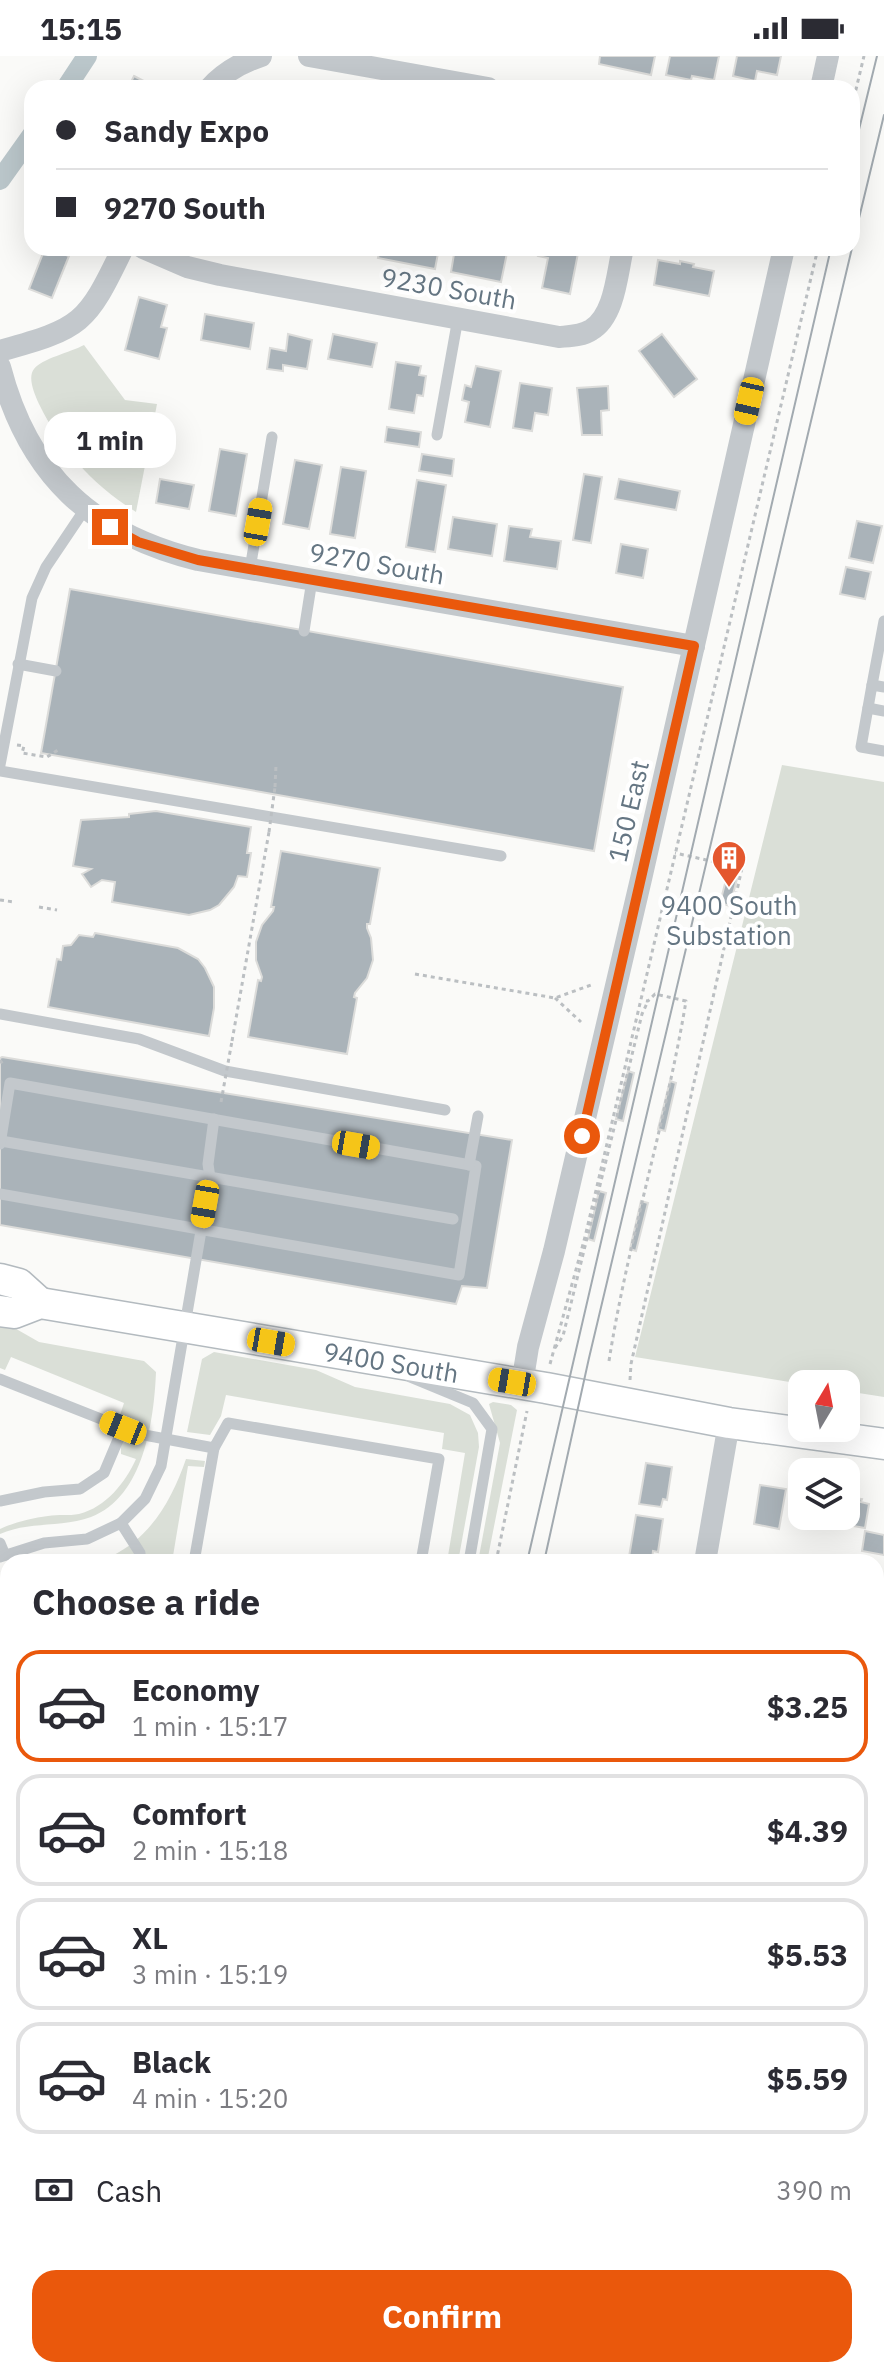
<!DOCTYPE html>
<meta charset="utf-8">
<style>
:root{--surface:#fff;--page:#f2f2f3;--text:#2b2b33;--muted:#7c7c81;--line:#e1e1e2;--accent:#ea580c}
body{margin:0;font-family:"IBM Plex Sans",sans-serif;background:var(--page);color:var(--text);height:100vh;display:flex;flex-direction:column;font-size:30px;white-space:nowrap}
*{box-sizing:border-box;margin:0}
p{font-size:26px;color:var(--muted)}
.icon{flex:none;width:44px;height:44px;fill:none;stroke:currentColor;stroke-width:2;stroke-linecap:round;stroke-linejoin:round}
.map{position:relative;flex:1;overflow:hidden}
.drawer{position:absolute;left:0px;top:1498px;width:884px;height:824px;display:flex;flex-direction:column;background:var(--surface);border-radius:24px 24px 0 0;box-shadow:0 8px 32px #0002}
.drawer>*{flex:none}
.hud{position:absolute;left:24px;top:24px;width:836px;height:176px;border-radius:24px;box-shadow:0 8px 32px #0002;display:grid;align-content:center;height:176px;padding:0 32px;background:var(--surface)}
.needle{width:52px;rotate:10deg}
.controls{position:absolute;left:788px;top:1314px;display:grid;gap:16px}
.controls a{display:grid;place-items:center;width:72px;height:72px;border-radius:16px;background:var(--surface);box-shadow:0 8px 32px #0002;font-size:40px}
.end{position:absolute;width:36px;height:36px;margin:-18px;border:10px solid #ea580c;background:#fff;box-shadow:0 0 0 4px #fff}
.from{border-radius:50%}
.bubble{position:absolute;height:56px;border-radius:24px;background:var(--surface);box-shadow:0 8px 32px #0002;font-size:26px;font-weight:700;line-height:56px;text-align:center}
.car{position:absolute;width:24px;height:48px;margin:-24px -12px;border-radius:10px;box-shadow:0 0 6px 2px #0007;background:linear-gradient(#f5c518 24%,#345 0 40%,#f5c518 0 76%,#345 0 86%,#f5c518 0)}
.hud b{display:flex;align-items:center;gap:28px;height:76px;font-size:30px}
.hud b+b{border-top:2px solid var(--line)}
.hud i{width:20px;height:20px;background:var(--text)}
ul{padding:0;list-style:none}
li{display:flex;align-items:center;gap:24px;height:112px;margin:0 16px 12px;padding:0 16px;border:4px solid var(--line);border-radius:24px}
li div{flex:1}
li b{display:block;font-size:30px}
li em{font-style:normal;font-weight:700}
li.active{border-color:var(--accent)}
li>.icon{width:72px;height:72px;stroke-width:1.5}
h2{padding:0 32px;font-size:36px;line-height:96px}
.pay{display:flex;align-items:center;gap:20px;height:88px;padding:0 32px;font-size:30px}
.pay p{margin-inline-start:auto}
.primary-button{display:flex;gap:16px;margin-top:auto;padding:16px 32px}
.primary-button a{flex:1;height:92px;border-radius:24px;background:var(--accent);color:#fff;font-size:32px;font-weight:700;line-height:92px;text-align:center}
.status{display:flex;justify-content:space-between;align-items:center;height:56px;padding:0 40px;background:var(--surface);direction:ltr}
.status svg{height:22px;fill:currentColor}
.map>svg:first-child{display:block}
</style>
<div class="status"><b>15:15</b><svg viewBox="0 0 49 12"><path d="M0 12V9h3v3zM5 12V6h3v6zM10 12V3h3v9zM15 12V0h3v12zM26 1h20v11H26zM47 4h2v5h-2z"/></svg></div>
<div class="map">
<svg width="884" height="2322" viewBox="0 0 884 2322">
<rect width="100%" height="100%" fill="#fafaf8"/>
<g fill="#dadfd7">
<path d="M84 289 125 344 157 348 136 456C92 428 62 395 39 348 35 339 27 322 34 313 41 303 71 296 84 289Z"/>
<polygon points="782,709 884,726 884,1341 846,1335 846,1328 802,1328 635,1301"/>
<path d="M0 1269 11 1270 39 1286 144 1305 156 1316C154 1364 144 1441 91 1461 62 1472 29 1465 0 1478V1473C15 1466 32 1462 48 1460 58 1458 69 1460 79 1458 106 1451 125 1427 136 1403L121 1398 120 1359 124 1347 11 1301 5 1314 0 1312Z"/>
<polygon points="214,1296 316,1314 355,1331 450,1348 470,1359 478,1377 479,1391 458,1506 447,1506 465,1397 442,1393 444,1377 226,1339 221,1360 210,1379 187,1376 202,1303"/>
<polygon points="493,1346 511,1349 517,1354 487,1506 478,1506 500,1387 489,1348"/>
<path d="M186 1403 205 1405 204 1411 188 1410 172 1506H110L112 1500C152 1480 172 1443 186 1403Z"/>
<polygon points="8,1525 8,1684 0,1703 0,1529"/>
</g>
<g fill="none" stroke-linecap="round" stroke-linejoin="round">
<g stroke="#bbc7cb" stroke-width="20">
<polyline points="66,32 87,0"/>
<polyline points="0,124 32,79"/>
</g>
</g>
<g fill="#aab3b9" stroke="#dcdcda" stroke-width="2">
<polygon points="600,0 655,0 651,19 599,8"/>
<polygon points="670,0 719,0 714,24 692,20 691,24 666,19"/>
<polygon points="737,0 781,0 777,19 757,15 755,25 733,20"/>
<polygon points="134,20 157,32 128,32"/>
<polygon points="45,192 69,200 52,242 29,233"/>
<polygon points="380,192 439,192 435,213 378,202"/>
<polygon points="455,192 490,197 490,192 508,192 501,226 451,216"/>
<polygon points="540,192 579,192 570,238 542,232 548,202 538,200"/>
<polygon points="658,204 680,208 680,205 694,208 693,211 714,215 709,240 654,229"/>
<polygon points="139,241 167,249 161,271 167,272 159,303 125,294"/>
<polygon points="205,258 254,267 250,293 201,284"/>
<polygon points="288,278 312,284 307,313 283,309 283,315 267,313 270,292 286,295"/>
<polygon points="333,278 377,287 372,311 328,303"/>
<polygon points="662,278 697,323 674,341 639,295"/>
<polygon points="396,306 421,310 419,319 426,320 423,340 417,339 414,357 389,353"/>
<polygon points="476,310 501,315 490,371 465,366 469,346 462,344 465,329 471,331"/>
<polygon points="520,327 552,332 548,359 535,357 532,375 513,372"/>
<polygon points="608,330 609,354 601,355 602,379 582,379 577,332"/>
<polygon points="387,371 421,376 419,391 385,386"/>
<polygon points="220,393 247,398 236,460 209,455"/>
<polygon points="422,398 454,403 452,420 419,415"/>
<polygon points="295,404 322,409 309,473 283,468"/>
<polygon points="341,411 366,415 355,482 330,478"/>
<polygon points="584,418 602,421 591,487 573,484"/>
<polygon points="160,423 194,429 189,453 156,447"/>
<polygon points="619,423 680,435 676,454 615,443"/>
<polygon points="417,424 446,429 435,496 406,491"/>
<polygon points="453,461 497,468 492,500 448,493"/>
<polygon points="857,465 882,470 873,507 849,502"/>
<polygon points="509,470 532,473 530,481 561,485 557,513 504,505"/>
<polygon points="621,488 648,493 643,522 616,517"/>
<polygon points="846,511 871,516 865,543 840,538"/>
<polygon points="70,533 623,631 594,795 41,697"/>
<polygon points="156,755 251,771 247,797 251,797 247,821 238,820 234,831 219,849 210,854 189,859 112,846 115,826 102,824 91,831 82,818 91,813 73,810 81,764 129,761 129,758"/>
<polygon points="281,795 380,812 370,868 367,868 367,872 371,882 373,904 367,922 355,937 354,941 357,942 347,998 248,981 258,924 261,925 262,921 256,904 256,886 262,869 273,855 274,851 271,851"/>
<polygon points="728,816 738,819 730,850 720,847"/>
<polygon points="95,877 178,892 198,903 205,912 214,931 214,952 209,980 48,951 57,903 61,904 63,890 71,889 79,879 93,881"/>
<polygon points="2,1001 512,1084 487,1232 462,1230 456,1248 0,1169 0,1002"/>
<polygon points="628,1015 634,1017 623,1065 616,1063"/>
<polygon points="670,1025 676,1027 665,1075 658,1073"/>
<polygon points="599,1135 606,1137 594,1185 588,1183"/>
<polygon points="641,1145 648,1147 636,1195 630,1193"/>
<polygon points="646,1407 672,1411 667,1444 663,1443 661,1451 639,1448"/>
<polygon points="760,1429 786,1433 779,1473 754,1468"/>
<polygon points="846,1441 862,1443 861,1446 869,1448 865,1472 825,1465 826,1460 846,1460"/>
<polygon points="636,1459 663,1463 658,1496 653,1495 652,1504 629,1501"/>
<polygon points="865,1475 884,1479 884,1499 862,1495"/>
<polygon points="0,1756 8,1759 8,2314 235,2314 233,2322 0,2322"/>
<polygon points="881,1759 884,1792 876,1793 876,1760"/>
<polygon points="876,2268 884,2270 877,2322 851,2317 852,2314 876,2314"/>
<polygon points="547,2314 574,2318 574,2322 546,2322"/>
<polygon points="634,2314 666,2314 669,2322 637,2322"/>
<polygon points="736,2314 771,2314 772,2322 737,2322"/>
</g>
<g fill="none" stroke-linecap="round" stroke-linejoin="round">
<g stroke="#b3babf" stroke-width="33">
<g id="secondary">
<polyline points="0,1223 19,1228 40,1247"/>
<path id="s1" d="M0 1255 14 1257 40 1247 546 1332 729 1367 884 1388"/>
</g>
</g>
<g stroke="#bbbfc2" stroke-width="3" stroke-dasharray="4 4" stroke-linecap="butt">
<polyline points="852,50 864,0"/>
<polyline points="17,689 24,690 22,697 47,701 58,694"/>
<polyline points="275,731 276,709"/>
<polyline points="0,844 14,846"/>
<polyline points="39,851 57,854"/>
<polyline points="415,918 555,942 591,929"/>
<polyline points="555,942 581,966"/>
<polyline points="232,985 269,776"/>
<polyline points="0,1004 4,1010"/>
<polyline points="555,1292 563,1280 642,958 648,945"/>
<path d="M609 1305C628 1184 666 1066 686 945L655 938 648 945 642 944"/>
<polyline points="550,1308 585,1181 818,192"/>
<polyline points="630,1324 631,1308 742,812 675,797"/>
<polyline points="100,1506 102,1501"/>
<polyline points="496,1506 527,1355"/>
<polyline points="0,1735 8,1716"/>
<polyline points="407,2322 408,2314"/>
</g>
<g stroke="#c3c8cc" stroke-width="11">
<polyline points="437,379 458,262"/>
<polyline points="250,513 272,381"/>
<polyline points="304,575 312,524"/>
<polyline points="18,608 56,615"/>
<polyline points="872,629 884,565"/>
<polyline points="884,631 872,629 861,691 884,695"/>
<polyline points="868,652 884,655"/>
<polyline points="0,709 32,542 46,511 85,453"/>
<polyline points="0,715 501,800"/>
<polyline points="0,958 139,983 225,1015 445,1054"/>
<polyline points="1,1085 453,1163"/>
<polyline points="0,1088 10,1027 476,1110 459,1219 0,1138"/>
<polyline points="469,1109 478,1060"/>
<polyline points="410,1321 473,1347 492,1373 469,1506"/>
<polyline points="0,1323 139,1378 214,1392 228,1367 439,1403 421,1506"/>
<polyline points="0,1445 44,1436 80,1433 104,1417 123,1372"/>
<polyline points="121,1467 140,1497 140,1506"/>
<polyline points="0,1487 5,1499"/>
<polyline points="0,1501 44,1487 87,1483 121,1467 145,1443 161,1410 210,1122 208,1108 214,1063"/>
<polyline points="194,1506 214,1392"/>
<polyline points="312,2322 314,2314"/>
</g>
<g stroke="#c3c8cc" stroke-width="22">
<polyline points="309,0 488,32"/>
<path d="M210 32C224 16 240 7 261 0"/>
<polyline points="821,32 828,0"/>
<path d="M143 192 187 211 220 219 559 281C570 280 582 280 591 274 615 260 617 217 623 192"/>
<path d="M0 295C82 272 86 269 123 192"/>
<path d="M0 311C28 419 92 478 198 504L694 590"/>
<polyline points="522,1328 528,1291 554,1195 641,823 784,192"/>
<polyline points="705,1506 729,1367"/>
<polyline points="701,2314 702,2322"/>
<polyline points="511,2322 515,2314"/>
</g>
<use href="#secondary" stroke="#fff" stroke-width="30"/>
<g stroke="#a2aab0" stroke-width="2">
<polyline points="852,102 877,0"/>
<polyline points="852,191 884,59"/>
<polyline points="527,1506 831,192"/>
<polyline points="544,1506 589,1302 852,192"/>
<polyline points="431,2322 431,2314"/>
<polyline points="447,2322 447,2314"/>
</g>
<g stroke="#bbbfc2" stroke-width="3" stroke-dasharray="4 4" stroke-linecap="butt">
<polyline points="269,776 275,731"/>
<polyline points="221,1046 232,985"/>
</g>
</g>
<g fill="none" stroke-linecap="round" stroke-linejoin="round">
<polyline stroke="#ea580c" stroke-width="10" points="110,471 138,486 198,504 694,590 582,1080"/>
</g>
<defs>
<g id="building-pin" transform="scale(1.8)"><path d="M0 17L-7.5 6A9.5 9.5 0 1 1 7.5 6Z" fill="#e4572e" stroke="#fff"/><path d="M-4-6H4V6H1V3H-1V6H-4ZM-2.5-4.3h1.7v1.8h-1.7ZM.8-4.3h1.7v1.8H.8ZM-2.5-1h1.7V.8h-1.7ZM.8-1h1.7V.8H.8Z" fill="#fff"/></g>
</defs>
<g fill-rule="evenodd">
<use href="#building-pin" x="729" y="802"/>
</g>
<g text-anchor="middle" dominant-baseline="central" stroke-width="8" stroke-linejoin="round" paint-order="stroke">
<g font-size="26" fill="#657683" stroke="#fff">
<text transform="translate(449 232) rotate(10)">9230 South</text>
<text transform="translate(377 507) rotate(10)">9270 South</text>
<text transform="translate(628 755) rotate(-77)">150 East</text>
<text stroke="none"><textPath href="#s1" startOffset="398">9400 South</textPath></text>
</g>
<g font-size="26" fill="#657683" stroke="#fff">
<text x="729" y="849">9400 South<tspan x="729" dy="30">Substation</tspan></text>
</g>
</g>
</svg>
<div class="controls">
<a><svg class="needle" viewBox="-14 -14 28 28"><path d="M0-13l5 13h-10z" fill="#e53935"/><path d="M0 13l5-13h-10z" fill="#7c7c81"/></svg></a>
<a><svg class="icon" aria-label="layers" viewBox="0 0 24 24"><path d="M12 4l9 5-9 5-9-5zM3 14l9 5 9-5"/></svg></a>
</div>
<i class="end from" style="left:582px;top:1080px"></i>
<i class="end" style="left:110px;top:471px"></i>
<div class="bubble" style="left:44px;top:356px;width:132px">1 min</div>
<i class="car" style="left:749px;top:345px;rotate:193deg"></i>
<i class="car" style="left:258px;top:466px;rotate:10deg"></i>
<i class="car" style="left:356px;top:1089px;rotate:100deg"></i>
<i class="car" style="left:205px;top:1148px;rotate:190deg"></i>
<i class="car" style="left:271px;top:1286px;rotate:100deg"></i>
<i class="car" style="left:512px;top:1326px;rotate:280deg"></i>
<i class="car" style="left:123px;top:1372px;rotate:292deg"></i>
<div class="hud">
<b><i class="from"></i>Sandy Expo</b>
<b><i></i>9270 South</b>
</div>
<section class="drawer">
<h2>Choose a ride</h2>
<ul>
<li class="active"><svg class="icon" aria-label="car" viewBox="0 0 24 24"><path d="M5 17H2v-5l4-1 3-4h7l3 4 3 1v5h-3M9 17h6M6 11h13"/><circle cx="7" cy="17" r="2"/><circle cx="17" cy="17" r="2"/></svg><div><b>Economy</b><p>1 min · 15:17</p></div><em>$3.25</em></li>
<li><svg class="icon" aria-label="car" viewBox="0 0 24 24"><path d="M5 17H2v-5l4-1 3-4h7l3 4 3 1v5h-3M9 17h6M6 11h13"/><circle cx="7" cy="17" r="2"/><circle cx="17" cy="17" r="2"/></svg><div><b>Comfort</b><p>2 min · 15:18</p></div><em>$4.39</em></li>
<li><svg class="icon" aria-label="car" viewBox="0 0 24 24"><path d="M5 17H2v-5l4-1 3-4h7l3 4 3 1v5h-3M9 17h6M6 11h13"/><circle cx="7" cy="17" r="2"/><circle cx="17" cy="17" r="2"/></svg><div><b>XL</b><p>3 min · 15:19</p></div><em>$5.53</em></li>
<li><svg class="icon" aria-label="car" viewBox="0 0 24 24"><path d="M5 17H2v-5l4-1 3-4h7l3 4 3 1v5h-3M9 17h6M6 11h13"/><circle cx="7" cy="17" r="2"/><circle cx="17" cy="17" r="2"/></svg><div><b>Black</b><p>4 min · 15:20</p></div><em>$5.59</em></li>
</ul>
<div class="pay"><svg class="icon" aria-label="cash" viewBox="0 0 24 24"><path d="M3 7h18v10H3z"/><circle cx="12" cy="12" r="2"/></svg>Cash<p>390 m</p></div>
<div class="primary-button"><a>Confirm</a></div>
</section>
</div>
